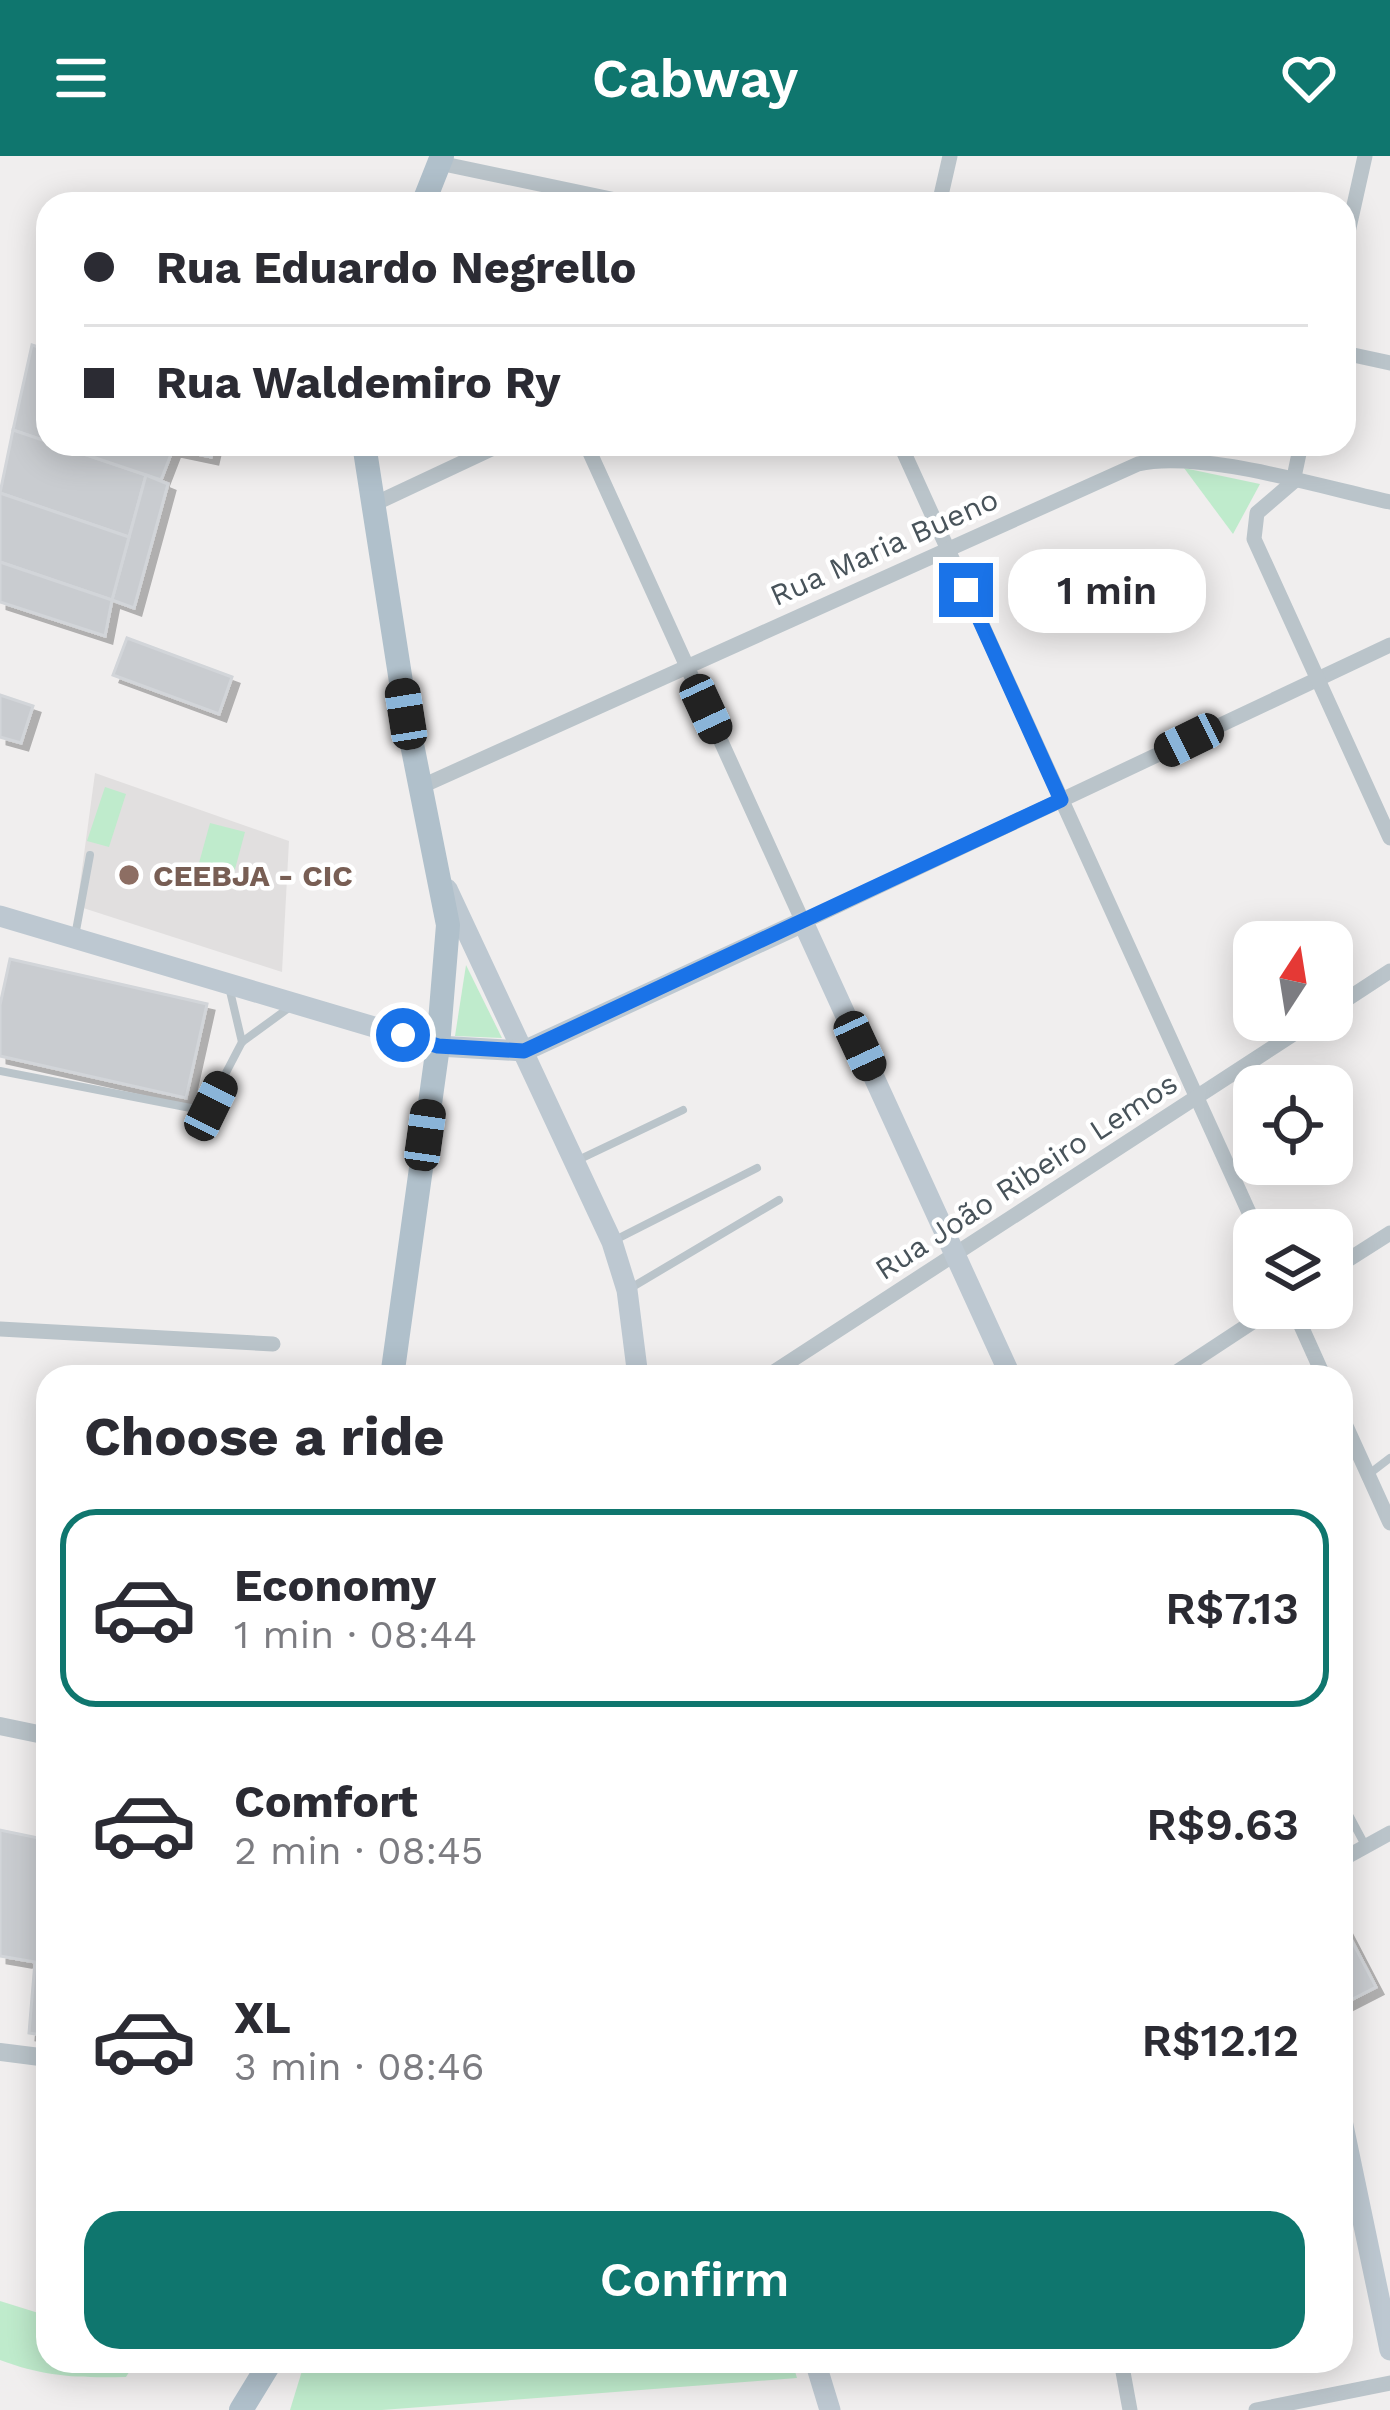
<!DOCTYPE html>
<meta charset="utf-8">
<style>
:root{--surface:#fff;--page:#f2f2f3;--text:#2b2b33;--muted:#7c7c81;--line:#e1e1e2;--accent:#0f766e}
body{margin:0;font-family:"Work Sans",sans-serif;background:var(--page);color:var(--text);height:100vh;display:flex;flex-direction:column;font-size:45px;white-space:nowrap}
*{box-sizing:border-box;margin:0}
p{font-size:39px;color:var(--muted)}
.icon{flex:none;width:66px;height:66px;fill:none;stroke:currentColor;stroke-width:2;stroke-linecap:round;stroke-linejoin:round}
.map{position:relative;flex:1;overflow:hidden}
.details{position:absolute;left:36px;top:1209px;width:1317px;height:1008px;display:flex;flex-direction:column;background:var(--surface);border-radius:36px;box-shadow:0 6px 30px #0003}
.details>*{flex:none}
.banner{position:absolute;left:36px;top:36px;width:1320px;height:264px;border-radius:36px;box-shadow:0 6px 30px #0003;display:grid;align-content:center;height:264px;padding:0 48px;background:var(--surface)}
.needle{width:78px;rotate:12deg}
.fabs{position:absolute;left:1233px;top:765px;display:grid;gap:24px}
.fabs a{display:grid;place-items:center;width:120px;height:120px;border-radius:24px;background:var(--surface);box-shadow:0 6px 30px #0003;font-size:60px}
.end{position:absolute;width:54px;height:54px;margin:-27px;border:15px solid #1a73e8;background:#fff;box-shadow:0 0 0 6px #fff}
.from{border-radius:50%}
.bubble{position:absolute;height:84px;border-radius:36px;background:var(--surface);box-shadow:0 6px 30px #0003;font-size:39px;font-weight:600;line-height:84px;text-align:center}
.car{position:absolute;width:36px;height:72px;margin:-36px -18px;border-radius:15px;box-shadow:0 0 9px 3px #0007;background:linear-gradient(#222 24%,#8ab4d8 0 40%,#222 0 76%,#8ab4d8 0 86%,#222 0)}
.banner b{display:flex;align-items:center;gap:42px;height:114px;font-size:45px}
.banner b+b{border-top:3px solid var(--line)}
.banner i{width:30px;height:30px;background:var(--text)}
ul{padding:0;list-style:none}
li{display:flex;align-items:center;gap:36px;height:198px;margin:0 24px 18px;padding:0 24px;border:6px solid transparent;border-radius:36px}
li div{flex:1}
li b{display:block;font-size:45px}
li em{font-style:normal;font-weight:600}
li.selected{border-color:var(--accent)}
li>.icon{width:108px;height:108px;stroke-width:1.5}
h2{padding:0 48px;font-size:54px;line-height:144px}
.cta{display:flex;gap:24px;margin-top:auto;padding:24px 48px}
.cta a{flex:1;height:138px;border-radius:36px;background:var(--accent);color:#fff;font-size:48px;font-weight:600;line-height:138px;text-align:center}
header{display:flex;justify-content:space-between;align-items:center;height:156px;padding:0 48px;background:var(--accent);color:#fff;font-size:54px;font-weight:600}
.map>svg:first-child{display:block}
</style>
<header><svg class="icon" aria-label="menu" viewBox="0 0 24 24"><path d="M4 6h16M4 12h16M4 18h16"/></svg>Cabway<svg class="icon" aria-label="heart" viewBox="0 0 24 24"><path d="M12 20l-8-8c-3-5 5-10 8-4 3-6 11-1 8 4z"/></svg></header>
<div class="map">
<svg width="1390" height="2254" viewBox="0 0 1390 2254">
<defs>
<filter id="shadow"><feDropShadow dx="7" dy="7" stdDeviation="0" flood-color="#0004"/></filter>
</defs>
<rect width="100%" height="100%" fill="#f0eeee"/>
<polygon fill="#e1dfdf" points="95,617 289,685 282,816 77,750"/>
<g fill="#bfebcc">
<polygon points="1184,312 1260,328 1233,378"/>
<polygon points="105,631 126,638 109,691 87,685"/>
<polygon points="210,667 245,676 234,717 199,707"/>
<polygon points="466,809 502,882 455,880"/>
<path d="M0 2145 48 2160V2205H136L126 2221C78 2222 45 2221 0 2204Z"/>
<polygon points="305,2205 792,2205 797,2222 382,2254 290,2254"/>
</g>
<g fill="#c9ccd0" stroke="#d2d5d9" stroke-width="3" filter="url(#shadow)">
<polygon points="32,189 48,194 48,286 13,274"/>
<polygon points="13,274 146,319 129,381 0,337"/>
<polygon points="54,288 214,288 211,301 173,293 161,324"/>
<polygon points="146,319 168,328 134,452 112,444"/>
<polygon points="0,337 129,381 112,444 0,406"/>
<polygon points="0,406 112,444 105,480 0,446"/>
<polygon points="127,482 232,521 219,558 113,519"/>
<polygon points="0,539 33,550 21,587 0,581"/>
<polygon points="10,803 207,848 186,942 0,900 0,849"/>
<polygon points="43,1622 48,1623 48,1880 29,1877 35,1806 0,1800 0,1674 38,1682"/>
<polygon points="1341,1764 1376,1831 1341,1849"/>
</g>
<g fill="none" stroke-linecap="round" stroke-linejoin="round">
<g stroke="#bac4ca" stroke-width="8">
<polyline points="75,780 90,699"/>
<polyline points="230,835 242,886"/>
<polyline points="0,915 206,955 242,886 290,851"/>
<polyline points="576,1005 683,954"/>
<polyline points="613,1085 757,1012"/>
<polyline points="629,1133 779,1044"/>
<polyline points="1369,1318 1390,1302"/>
<polyline points="1341,1644 1365,1689"/>
</g>
<g stroke="#bac4ca" stroke-width="15">
<polyline points="439,7 635,48"/>
<polyline points="939,48 950,0"/>
<polyline points="1344,94 1365,0"/>
<polyline points="1344,197 1390,207"/>
<polyline points="586,288 803,766 1390,489"/>
<polyline points="900,288 1257,1074"/>
<polyline points="1301,288 1293,326 1257,357 1254,383 1390,682"/>
<polyline points="372,349 502,288"/>
<path d="M420 631 1138 308C1198 293 1325 332 1390 346"/>
<polyline points="1332,853 1390,815"/>
<polyline points="1332,1114 1390,1077"/>
<polyline points="1293,1152 1324,1221"/>
<polyline points="0,1173 273,1188"/>
<polyline points="766,1221 1315,864"/>
<polyline points="1169,1221 1274,1152"/>
<polyline points="1341,1259 1390,1367"/>
<polyline points="1341,1704 1390,1677"/>
<polyline points="1121,2205 1130,2254"/>
<polyline points="1256,2254 1390,2227"/>
</g>
<g stroke="#bac4ca" stroke-width="18">
<polyline points="0,1570 48,1580"/>
<polyline points="0,1896 48,1902"/>
</g>
<g stroke="#bdc8d1" stroke-width="21">
<polyline points="447,733 612,1086 627,1134 638,1221"/>
<polyline points="0,760 438,890 524,895 803,766 1011,1221"/>
<polyline points="1341,1960 1390,2194"/>
<polyline points="815,2205 830,2254"/>
</g>
<g stroke="#b0c0cb" stroke-width="24">
<polyline points="423,48 442,0"/>
<polyline points="364,288 406,558 448,769 438,890 392,1221"/>
<polyline points="241,2254 271,2205"/>
</g>
</g>
<g fill="none" stroke-linecap="round" stroke-linejoin="round">
<polyline stroke="#1a73e8" stroke-width="15" points="403,879 438,890 524,895 1061,644 966,434"/>
</g>
<circle fill="#8d6e63" stroke="#fff" stroke-width="4.5" cx="129" cy="719" r="12"/>
<g text-anchor="middle" dominant-baseline="central" stroke-width="9" stroke-linejoin="round" paint-order="stroke">
<g font-size="30" fill="#48535a" stroke="#fff">
<text transform="translate(884 391) rotate(-24)">Rua Maria Bueno</text>
<text transform="translate(1026 1020) rotate(-33)">Rua João Ribeiro Lemos</text>
</g>
<g font-size="30" font-weight="bold" fill="#785e54" stroke="#fff" text-anchor="start">
<text x="153" y="719">CEEBJA - CIC</text>
</g>
</g>
</svg>
<div class="fabs">
<a><svg class="needle" viewBox="-14 -14 28 28"><path d="M0-13l5 13h-10z" fill="#e53935"/><path d="M0 13l5-13h-10z" fill="#7c7c81"/></svg></a>
<a><svg class="icon" aria-label="locate" viewBox="0 0 24 24"><circle cx="12" cy="12" r="6"/><path d="M12 2v4M12 18v4M2 12h4M18 12h4"/></svg></a>
<a><svg class="icon" aria-label="layers" viewBox="0 0 24 24"><path d="M12 4l9 5-9 5-9-5zM3 14l9 5 9-5"/></svg></a>
</div>
<i class="end from" style="left:403px;top:879px"></i>
<i class="end" style="left:966px;top:434px"></i>
<div class="bubble" style="left:1008px;top:393px;width:198px">1 min</div>
<i class="car" style="left:706px;top:553px;rotate:155deg"></i>
<i class="car" style="left:406px;top:558px;rotate:351deg"></i>
<i class="car" style="left:1189px;top:584px;rotate:244deg"></i>
<i class="car" style="left:860px;top:890px;rotate:155deg"></i>
<i class="car" style="left:211px;top:950px;rotate:26deg"></i>
<i class="car" style="left:425px;top:979px;rotate:8deg"></i>
<div class="banner">
<b><i class="from"></i>Rua Eduardo Negrello</b>
<b><i></i>Rua Waldemiro Ry</b>
</div>
<section class="details">
<h2>Choose a ride</h2>
<ul>
<li class="selected"><svg class="icon" aria-label="car" viewBox="0 0 24 24"><path d="M5 17H2v-5l4-1 3-4h7l3 4 3 1v5h-3M9 17h6M6 11h13"/><circle cx="7" cy="17" r="2"/><circle cx="17" cy="17" r="2"/></svg><div><b>Economy</b><p>1 min · 08:44</p></div><em>R$7.13</em></li>
<li><svg class="icon" aria-label="car" viewBox="0 0 24 24"><path d="M5 17H2v-5l4-1 3-4h7l3 4 3 1v5h-3M9 17h6M6 11h13"/><circle cx="7" cy="17" r="2"/><circle cx="17" cy="17" r="2"/></svg><div><b>Comfort</b><p>2 min · 08:45</p></div><em>R$9.63</em></li>
<li><svg class="icon" aria-label="car" viewBox="0 0 24 24"><path d="M5 17H2v-5l4-1 3-4h7l3 4 3 1v5h-3M9 17h6M6 11h13"/><circle cx="7" cy="17" r="2"/><circle cx="17" cy="17" r="2"/></svg><div><b>XL</b><p>3 min · 08:46</p></div><em>R$12.12</em></li>
</ul>
<div class="cta"><a>Confirm</a></div>
</section>
</div>
